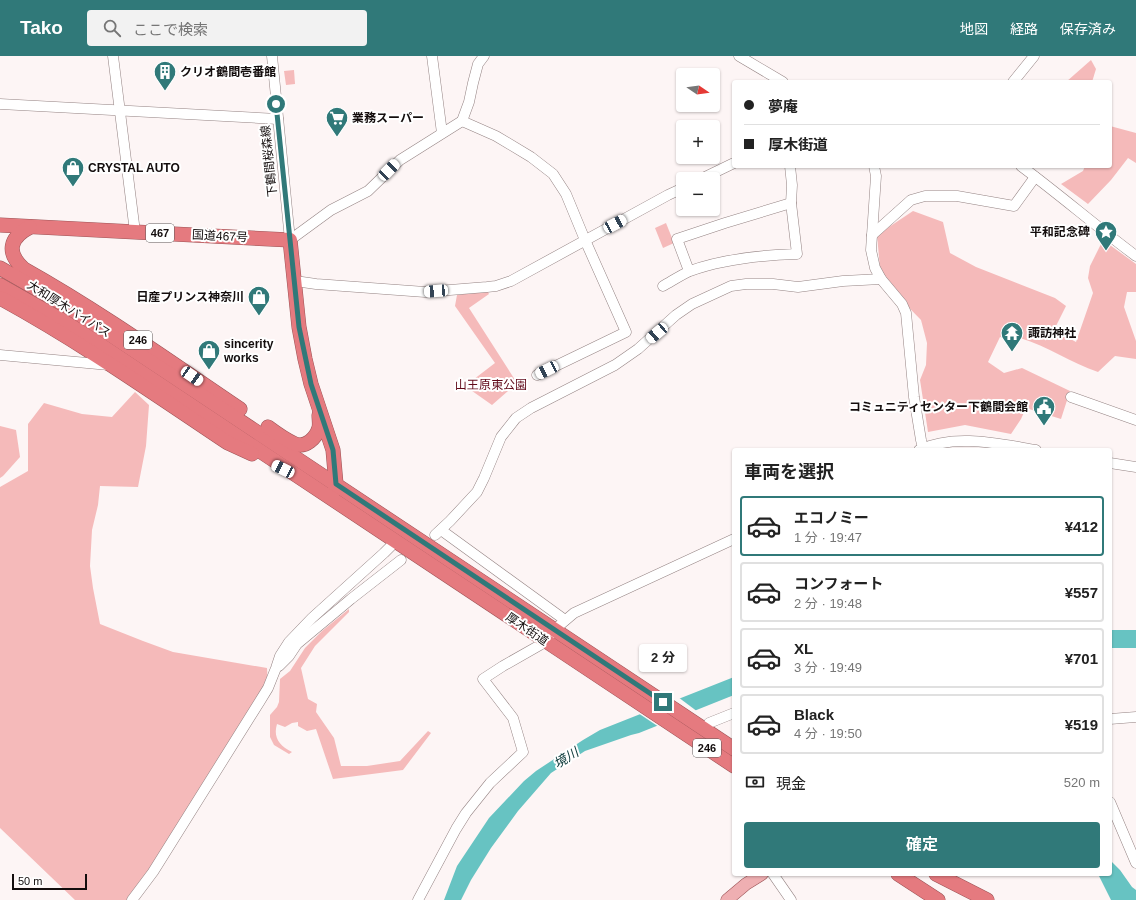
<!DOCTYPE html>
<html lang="ja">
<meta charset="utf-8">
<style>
:root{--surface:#fff;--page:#f2f2f2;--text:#222;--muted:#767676;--line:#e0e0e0;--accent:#307979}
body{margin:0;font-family:Helvetica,"Noto Sans JP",sans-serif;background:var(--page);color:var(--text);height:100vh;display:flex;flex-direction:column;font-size:15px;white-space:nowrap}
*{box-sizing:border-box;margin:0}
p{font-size:13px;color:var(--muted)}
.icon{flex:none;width:22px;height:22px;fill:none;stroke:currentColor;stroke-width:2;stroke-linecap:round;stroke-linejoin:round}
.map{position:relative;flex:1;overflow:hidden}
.side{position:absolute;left:732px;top:392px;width:380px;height:428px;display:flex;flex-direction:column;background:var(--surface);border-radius:4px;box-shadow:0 1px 3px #0004}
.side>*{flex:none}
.hud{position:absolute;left:732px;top:24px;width:380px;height:88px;border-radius:4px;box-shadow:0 1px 3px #0004;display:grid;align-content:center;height:88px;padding:0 12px;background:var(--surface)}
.needle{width:26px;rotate:103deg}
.tools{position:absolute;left:676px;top:12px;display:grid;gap:8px}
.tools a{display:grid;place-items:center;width:44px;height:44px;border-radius:4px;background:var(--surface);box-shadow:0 1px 3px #0004;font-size:20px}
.scale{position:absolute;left:12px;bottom:10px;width:75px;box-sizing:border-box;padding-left:4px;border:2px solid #130d0d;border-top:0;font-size:11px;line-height:14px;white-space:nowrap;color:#130d0d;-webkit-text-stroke:3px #fff;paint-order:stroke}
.end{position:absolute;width:18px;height:18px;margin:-9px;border:5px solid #307979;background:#fff;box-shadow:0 0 0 2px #fff}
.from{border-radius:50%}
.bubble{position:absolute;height:28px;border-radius:4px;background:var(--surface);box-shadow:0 1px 3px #0004;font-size:13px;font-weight:700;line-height:28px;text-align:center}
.car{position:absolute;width:12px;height:24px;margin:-12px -6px;border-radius:5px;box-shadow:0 0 3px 1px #0007;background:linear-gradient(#fff 24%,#345 0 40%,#fff 0 76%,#345 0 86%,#fff 0)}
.hud b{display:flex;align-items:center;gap:14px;height:38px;font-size:15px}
.hud b+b{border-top:1px solid var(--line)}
.hud i{width:10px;height:10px;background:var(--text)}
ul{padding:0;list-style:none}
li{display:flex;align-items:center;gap:12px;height:60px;margin:0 8px 6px;padding:0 4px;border:2px solid var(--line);border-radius:4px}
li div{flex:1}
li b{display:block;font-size:15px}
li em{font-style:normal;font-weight:700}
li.active{border-color:var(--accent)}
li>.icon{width:36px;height:36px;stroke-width:1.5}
h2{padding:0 12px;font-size:18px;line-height:48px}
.pay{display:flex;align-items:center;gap:10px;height:44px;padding:0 12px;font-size:15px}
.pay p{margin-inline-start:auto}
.action{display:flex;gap:8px;margin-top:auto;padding:8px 12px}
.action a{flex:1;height:46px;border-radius:4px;background:var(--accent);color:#fff;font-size:16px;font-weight:700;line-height:46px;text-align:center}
header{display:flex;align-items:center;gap:24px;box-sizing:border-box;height:56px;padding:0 20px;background:var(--accent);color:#fff}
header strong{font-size:19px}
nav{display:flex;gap:22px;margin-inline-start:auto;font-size:14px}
.search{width:280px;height:36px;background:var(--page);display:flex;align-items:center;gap:10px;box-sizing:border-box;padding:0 14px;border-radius:4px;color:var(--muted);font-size:15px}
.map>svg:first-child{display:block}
</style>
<header>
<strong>Tako</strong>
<div class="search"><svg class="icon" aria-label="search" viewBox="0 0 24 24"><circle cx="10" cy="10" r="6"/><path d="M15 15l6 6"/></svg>ここで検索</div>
<nav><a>地図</a><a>経路</a><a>保存済み</a></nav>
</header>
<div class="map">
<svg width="1136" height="844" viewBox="0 0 1136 844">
<rect width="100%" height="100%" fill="#fdf5f5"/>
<g fill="#f5baba">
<polygon points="1091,4 1096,13 1092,26 1066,26"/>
<polygon points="294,14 295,28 286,29 284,15"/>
<polygon points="1110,70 1136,77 1136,107 1128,102 1111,124 1088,148 1061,128 1083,115 1085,110 1110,110"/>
<path d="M913 155 943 166 950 197 976 211 1055 242 1066 250 1054 274 1076 286 1093 237 1088 222 1090 210 1103 184 1136 208V236H1127L1124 251 1136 285V303L1115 300 1098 316C1071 307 1048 290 1020 282L1018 286 1000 281 988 306 1004 317 1022 312 1070 335 1061 363 1026 352 1021 363 1011 378 965 369 928 376 920 324 926 309 927 287 921 264 881 223 877 179Z"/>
<polygon points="666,167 674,187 663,192 655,172"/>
<polygon points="487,234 489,238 469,252 517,327 492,349 465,330 495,307 455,250 457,239"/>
<polygon points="135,336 149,349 146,390 138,431 100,430 98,449 92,474 90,510 93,532 100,568 143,585 173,596 267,612 268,632 136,844 75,844 0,772 0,431 28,415 28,368 44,347 82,358 112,361"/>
<polygon points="0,370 16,374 20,401 3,420 0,422"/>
<path d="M349 553V556L315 590 301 612 308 643 317 648 316 656 334 682 341 710H367L400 705 428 675 431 677 403 714 333 723 316 673 307 675 298 670V666L292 667 285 671 277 668C273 681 279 690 292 696L289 698 274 689 270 681V659L277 651 279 646 280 623 290 615 305 592 322 575Z"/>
</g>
<g fill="#67c3c2">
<polygon points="734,621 734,639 639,677 631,679 585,695 551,717 518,755 491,792 471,824 461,844 444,844 457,810 489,762 524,725 536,715 583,684 600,674"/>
<polygon points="1110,804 1120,814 1132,831 1136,834 1136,844 1111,844 1098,818 1110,818"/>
</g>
<polygon fill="#fdf5f5" points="678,641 698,656 659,671 638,657"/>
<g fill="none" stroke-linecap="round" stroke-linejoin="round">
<polyline stroke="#67c3c2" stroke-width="18" points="1110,583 1136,583"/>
<g stroke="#948383" stroke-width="11">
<g id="minor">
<polyline points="113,0 135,176"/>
<polyline points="272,0 290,184 331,154 368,135 400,104 462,65 469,46 473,27 478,8 484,0"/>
<polyline points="432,0 442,77"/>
<polyline points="739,0 783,26"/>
<polyline points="1013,26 1034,0"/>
<polyline points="0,48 278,63"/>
<polyline points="462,65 496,80 531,101 553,118 566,138 585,184 626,276 537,319"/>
<polyline points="874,110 876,120 871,194 875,212 881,223 902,248 906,257 914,341 921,384 923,392"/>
<path d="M1021 110C1060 139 1097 171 1136 200"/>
<polyline points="701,123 734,107"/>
<polyline points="872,179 911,144 925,140 957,140 1014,150 1035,121"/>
<polyline points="689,215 677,183 725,167 791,147"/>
<polyline points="295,225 316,228 425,236 487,231 496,230 511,225 668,139 683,132"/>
<path d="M663 230C672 225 681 219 690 215 723 203 762 199 797 198L791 147 792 129 790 110"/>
<polyline points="0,299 109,309"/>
<polyline points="1071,341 1136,364"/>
<path d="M919 394C955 377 999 388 1036 394"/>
<polyline points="1110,407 1136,411"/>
<polyline points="441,474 565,564"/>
<polyline points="435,479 450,465 477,436 484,422 501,381 516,362 531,352 615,309 638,293 676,259 692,248 731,230 746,228 773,228 798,231 843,225 881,223"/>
<polyline points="279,610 289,600 297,588 351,543 401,504"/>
<polyline points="1110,663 1136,661"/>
<polyline points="709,667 734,657"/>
<polyline points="1110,746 1136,807"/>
<polyline points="773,818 791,844"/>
<polyline points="132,844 153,816 260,645 268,632 276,612 280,600 289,586 312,562 384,497 396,485"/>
<polyline points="418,844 456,773 466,757 490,727 523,696 513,662 483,623 503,610 540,589 546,585 554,574 574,557 734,483"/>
</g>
</g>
<g stroke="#9c5457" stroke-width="13">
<polyline id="major" points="727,844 746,828 762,818"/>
</g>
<g stroke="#9c5457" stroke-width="15">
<g id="highway">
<polyline points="0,169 290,184 299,271 305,303 311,328 333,394 336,428 335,433"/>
<path d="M30 171C9 182 6 197 24 213 99 255 169 305 240 353"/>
<polyline points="0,212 68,251 100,272 734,693"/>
<polyline points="0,229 60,263 93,284 734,710"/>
<path d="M0 242C79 285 153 337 228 387L252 398"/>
<path d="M268 371C276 377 286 384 295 388 306 392 316 382 319 372 320 368 319 363 319 359"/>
<polyline points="898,818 938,844"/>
<polyline points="936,818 987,844"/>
</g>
</g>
<use href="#minor" stroke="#fff" stroke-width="10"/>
<use href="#major" stroke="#efafb2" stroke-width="12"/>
<use href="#highway" stroke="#e57a7f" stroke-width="14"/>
</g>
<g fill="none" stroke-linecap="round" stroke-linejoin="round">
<polyline stroke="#307979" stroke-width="5" points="276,48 299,271 311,328 333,394 336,428 663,646"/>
</g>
<defs>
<g id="building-pin" transform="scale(1.15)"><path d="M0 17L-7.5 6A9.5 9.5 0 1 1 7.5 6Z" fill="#307979" stroke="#fff"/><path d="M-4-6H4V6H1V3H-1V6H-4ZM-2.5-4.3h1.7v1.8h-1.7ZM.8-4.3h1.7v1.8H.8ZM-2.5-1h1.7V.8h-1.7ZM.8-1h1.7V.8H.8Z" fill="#fff"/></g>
<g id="supermarket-pin" transform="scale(1.15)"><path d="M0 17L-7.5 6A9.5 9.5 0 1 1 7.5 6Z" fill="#307979" stroke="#fff"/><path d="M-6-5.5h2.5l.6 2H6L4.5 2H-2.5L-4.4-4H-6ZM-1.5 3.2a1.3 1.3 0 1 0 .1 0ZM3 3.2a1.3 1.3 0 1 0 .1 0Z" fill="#fff"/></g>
<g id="shop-pin" transform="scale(1.15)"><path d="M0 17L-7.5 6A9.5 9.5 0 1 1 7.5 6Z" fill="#307979" stroke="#fff"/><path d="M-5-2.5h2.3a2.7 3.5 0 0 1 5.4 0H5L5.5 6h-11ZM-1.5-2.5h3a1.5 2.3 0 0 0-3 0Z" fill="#fff"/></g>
<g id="sight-pin" transform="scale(1.15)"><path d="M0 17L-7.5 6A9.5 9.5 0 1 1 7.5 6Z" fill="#307979" stroke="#fff"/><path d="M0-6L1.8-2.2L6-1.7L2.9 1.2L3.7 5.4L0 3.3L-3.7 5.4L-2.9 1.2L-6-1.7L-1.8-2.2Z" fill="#fff"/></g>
<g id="temple-pin" transform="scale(1.15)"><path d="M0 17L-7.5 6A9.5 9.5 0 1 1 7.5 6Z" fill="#307979" stroke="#fff"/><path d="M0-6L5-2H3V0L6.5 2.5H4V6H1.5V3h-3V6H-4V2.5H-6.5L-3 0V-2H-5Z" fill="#fff"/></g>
<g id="civic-pin" transform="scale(1.15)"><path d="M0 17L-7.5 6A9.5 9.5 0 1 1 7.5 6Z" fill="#307979" stroke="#fff"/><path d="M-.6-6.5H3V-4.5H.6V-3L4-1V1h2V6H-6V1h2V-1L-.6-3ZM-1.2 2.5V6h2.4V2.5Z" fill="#fff"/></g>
</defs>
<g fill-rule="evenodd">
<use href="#building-pin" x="165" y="16"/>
<use href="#supermarket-pin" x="337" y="62"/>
<use href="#shop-pin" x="73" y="112"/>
<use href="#sight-pin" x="1106" y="176"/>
<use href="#shop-pin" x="259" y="241"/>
<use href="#temple-pin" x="1012" y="277"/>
<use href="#shop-pin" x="209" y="295"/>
<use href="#civic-pin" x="1044" y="351"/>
</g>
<g text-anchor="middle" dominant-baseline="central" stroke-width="4" stroke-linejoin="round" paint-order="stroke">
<g fill="#fff" stroke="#5a5656" stroke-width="1">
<rect x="146" y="168" width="28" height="18" rx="3"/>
<rect x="124" y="275" width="28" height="18" rx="3"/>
<rect x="693" y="683" width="28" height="18" rx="3"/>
</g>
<g font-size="11" font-weight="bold" fill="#130d0d">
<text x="160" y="177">467</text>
<text x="138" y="284">246</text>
<text x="707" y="692">246</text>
</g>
<g font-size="12" font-weight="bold" fill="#130d0d" stroke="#fff" text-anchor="start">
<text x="180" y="16">クリオ鶴間壱番館</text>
<text x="352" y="62">業務スーパー</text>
<text x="88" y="112">CRYSTAL AUTO</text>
<text x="1090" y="176" text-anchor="end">平和記念碑</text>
<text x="244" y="241" text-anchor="end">日産プリンス神奈川</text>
<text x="1028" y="277">諏訪神社</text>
<text x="224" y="288">sincerity<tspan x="224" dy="14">works</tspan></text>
<text x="1028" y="351" text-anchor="end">コミュニティセンター下鶴間会館</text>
</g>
<g font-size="12" fill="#130d0d" stroke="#fff">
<text transform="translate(269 105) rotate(-96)">下鶴間桜森線</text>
<text transform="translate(220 180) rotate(3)">国道467号</text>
<text transform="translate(69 253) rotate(32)">大和厚木バイパス</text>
<text transform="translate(527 573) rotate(34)">厚木街道</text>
</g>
<g font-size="12" fill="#610919" stroke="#fff">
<text x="491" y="329">山王原東公園</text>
</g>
<g font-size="13" font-style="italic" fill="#093737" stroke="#fff">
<text transform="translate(566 702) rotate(-32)">境川</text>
</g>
</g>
</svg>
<div class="tools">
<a><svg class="needle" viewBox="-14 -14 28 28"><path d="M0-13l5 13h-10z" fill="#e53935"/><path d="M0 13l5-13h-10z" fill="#767676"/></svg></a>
<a>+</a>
<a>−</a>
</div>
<div class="scale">50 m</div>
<i class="end from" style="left:276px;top:48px"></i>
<i class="end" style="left:663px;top:646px"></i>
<div class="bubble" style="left:639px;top:588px;width:48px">2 分</div>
<i class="car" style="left:389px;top:114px;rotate:45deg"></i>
<i class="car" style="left:615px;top:168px;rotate:62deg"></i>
<i class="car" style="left:436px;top:235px;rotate:266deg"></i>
<i class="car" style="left:657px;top:277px;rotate:229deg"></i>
<i class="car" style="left:547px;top:314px;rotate:244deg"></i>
<i class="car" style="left:192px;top:320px;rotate:124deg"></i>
<i class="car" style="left:283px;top:413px;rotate:296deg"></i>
<div class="hud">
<b><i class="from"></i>夢庵</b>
<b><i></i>厚木街道</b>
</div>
<section class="side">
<h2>車両を選択</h2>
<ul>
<li class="active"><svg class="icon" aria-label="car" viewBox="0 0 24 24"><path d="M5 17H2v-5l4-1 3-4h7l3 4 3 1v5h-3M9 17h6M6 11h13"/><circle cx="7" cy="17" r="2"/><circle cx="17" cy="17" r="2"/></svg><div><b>エコノミー</b><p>1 分 · 19:47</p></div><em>¥412</em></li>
<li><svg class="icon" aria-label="car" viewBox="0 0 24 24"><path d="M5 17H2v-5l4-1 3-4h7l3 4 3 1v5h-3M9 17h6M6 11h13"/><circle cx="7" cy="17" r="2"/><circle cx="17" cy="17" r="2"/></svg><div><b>コンフォート</b><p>2 分 · 19:48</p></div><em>¥557</em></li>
<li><svg class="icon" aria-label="car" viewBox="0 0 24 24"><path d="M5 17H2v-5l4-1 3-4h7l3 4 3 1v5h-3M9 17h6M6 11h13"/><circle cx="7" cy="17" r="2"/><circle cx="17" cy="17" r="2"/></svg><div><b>XL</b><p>3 分 · 19:49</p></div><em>¥701</em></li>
<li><svg class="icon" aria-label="car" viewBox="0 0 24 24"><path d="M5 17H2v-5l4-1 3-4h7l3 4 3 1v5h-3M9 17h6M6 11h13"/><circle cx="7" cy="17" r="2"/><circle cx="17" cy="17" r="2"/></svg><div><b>Black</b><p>4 分 · 19:50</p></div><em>¥519</em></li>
</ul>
<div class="pay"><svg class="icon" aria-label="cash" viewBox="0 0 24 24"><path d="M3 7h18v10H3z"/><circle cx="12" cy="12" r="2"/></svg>現金<p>520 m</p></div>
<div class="action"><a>確定</a></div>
</section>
</div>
